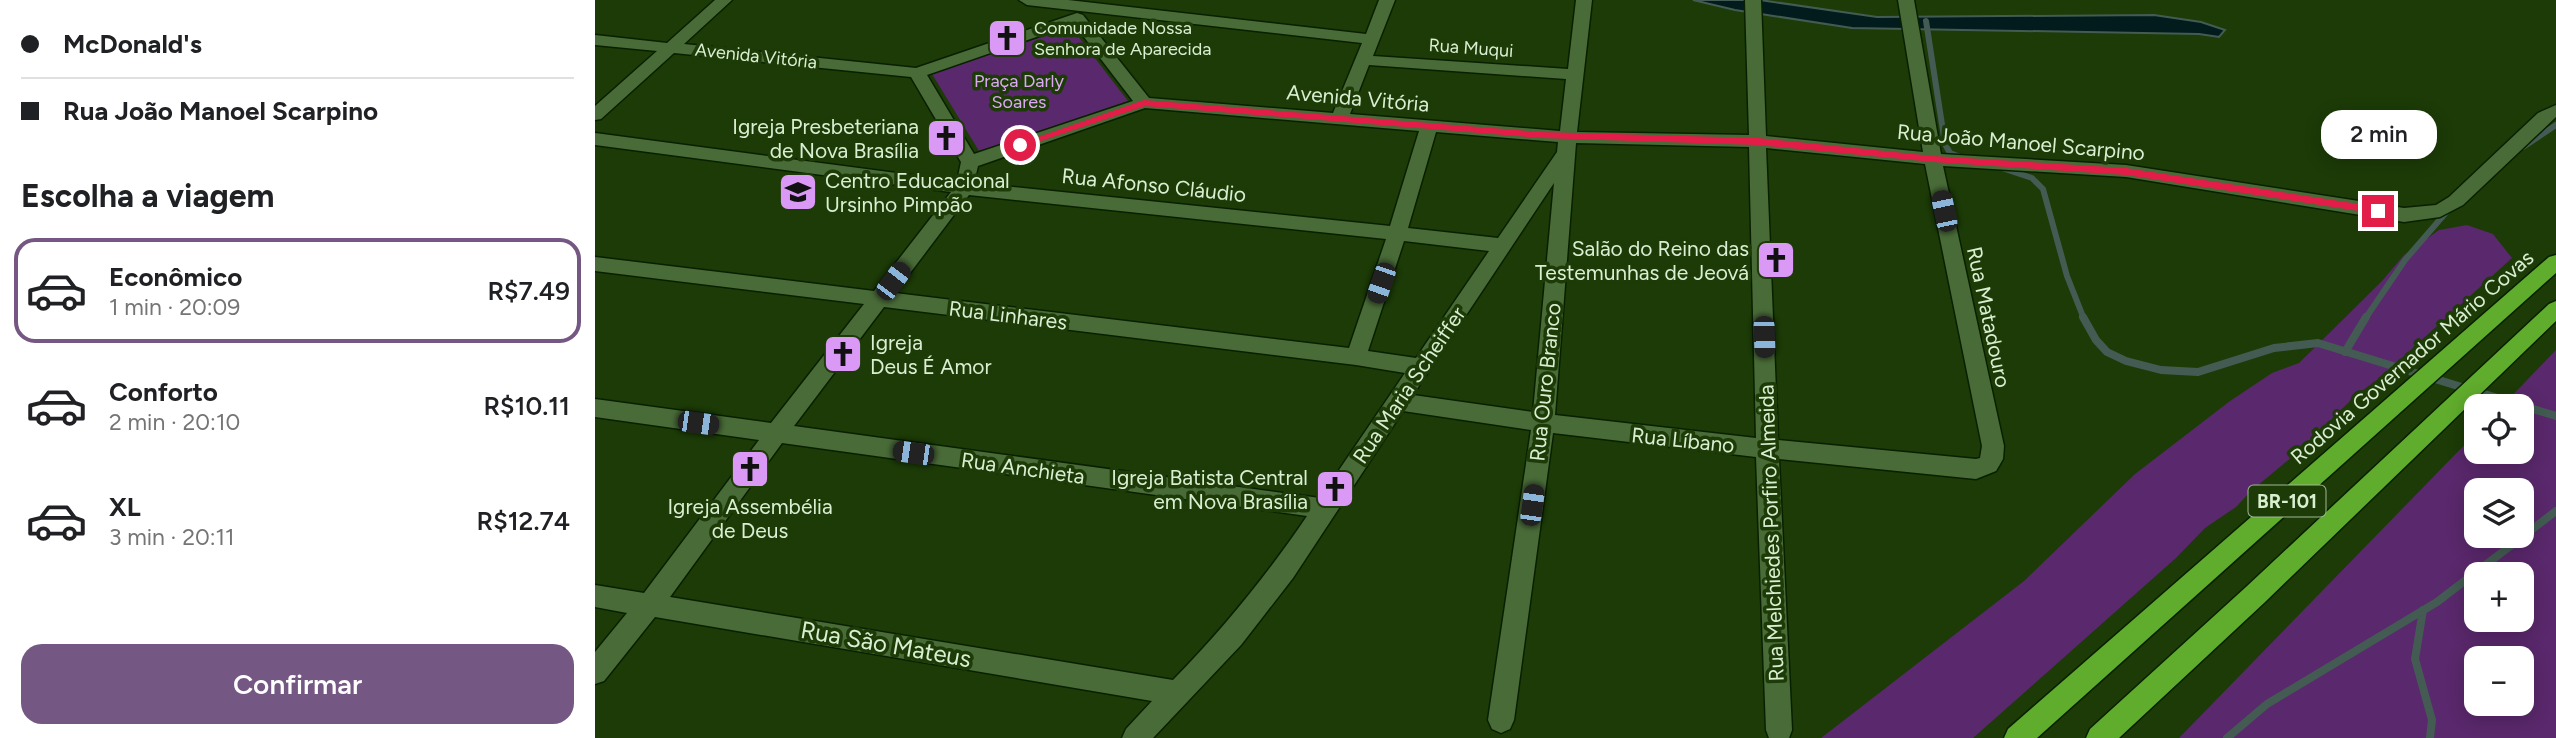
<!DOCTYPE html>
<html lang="pt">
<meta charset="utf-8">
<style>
:root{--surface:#fff;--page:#f2f2f2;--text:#202124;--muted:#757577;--line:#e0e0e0;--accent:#745782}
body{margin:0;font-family:Figtree,sans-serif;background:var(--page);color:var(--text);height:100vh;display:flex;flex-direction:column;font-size:26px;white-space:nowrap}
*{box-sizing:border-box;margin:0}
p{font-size:23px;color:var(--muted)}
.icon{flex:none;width:38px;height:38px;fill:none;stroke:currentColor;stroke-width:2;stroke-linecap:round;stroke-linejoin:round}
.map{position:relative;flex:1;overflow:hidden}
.drawer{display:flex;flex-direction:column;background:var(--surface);width:595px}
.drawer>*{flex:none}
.top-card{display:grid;align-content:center;height:154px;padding:0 21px;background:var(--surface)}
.buttons{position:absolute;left:1869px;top:394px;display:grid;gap:14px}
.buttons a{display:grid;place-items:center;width:70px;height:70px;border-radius:14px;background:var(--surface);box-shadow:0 4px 18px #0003;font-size:35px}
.end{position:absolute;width:32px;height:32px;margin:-16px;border:9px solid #e11d48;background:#fff;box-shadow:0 0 0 4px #fff}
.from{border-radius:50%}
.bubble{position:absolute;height:49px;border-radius:21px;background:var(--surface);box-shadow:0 4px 18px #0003;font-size:23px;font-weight:600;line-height:49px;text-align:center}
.car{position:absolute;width:21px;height:42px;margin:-21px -10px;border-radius:9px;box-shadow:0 0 5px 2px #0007;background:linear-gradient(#222 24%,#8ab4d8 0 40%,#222 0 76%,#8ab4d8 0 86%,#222 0)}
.top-card b{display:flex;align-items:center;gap:24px;height:66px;font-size:26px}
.top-card b+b{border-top:2px solid var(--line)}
.top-card i{width:18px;height:18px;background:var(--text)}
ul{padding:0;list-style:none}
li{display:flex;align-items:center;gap:21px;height:105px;margin:0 14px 10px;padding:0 7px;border:4px solid transparent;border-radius:21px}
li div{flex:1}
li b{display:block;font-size:26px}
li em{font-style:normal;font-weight:600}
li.active{border-color:var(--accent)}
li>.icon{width:63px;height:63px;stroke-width:1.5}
h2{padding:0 21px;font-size:32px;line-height:84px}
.action{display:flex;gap:14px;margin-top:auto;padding:14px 21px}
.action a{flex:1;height:80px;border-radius:21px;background:var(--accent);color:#fff;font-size:28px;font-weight:600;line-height:80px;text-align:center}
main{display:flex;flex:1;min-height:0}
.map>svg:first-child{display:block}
</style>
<main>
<section class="drawer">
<div class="top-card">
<b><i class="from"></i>McDonald's</b>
<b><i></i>Rua João Manoel Scarpino</b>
</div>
<h2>Escolha a viagem</h2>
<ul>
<li class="active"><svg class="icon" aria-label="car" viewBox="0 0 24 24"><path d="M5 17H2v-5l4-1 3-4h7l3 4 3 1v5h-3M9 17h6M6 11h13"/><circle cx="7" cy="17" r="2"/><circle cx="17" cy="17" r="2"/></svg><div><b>Econômico</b><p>1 min · 20:09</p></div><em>R$7.49</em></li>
<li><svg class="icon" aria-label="car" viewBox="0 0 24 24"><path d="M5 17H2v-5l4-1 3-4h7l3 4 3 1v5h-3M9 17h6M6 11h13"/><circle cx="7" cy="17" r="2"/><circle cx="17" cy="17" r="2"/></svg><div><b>Conforto</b><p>2 min · 20:10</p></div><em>R$10.11</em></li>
<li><svg class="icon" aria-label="car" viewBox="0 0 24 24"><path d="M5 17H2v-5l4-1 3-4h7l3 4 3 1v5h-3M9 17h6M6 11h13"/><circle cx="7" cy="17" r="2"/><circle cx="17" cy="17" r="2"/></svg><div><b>XL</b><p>3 min · 20:11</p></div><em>R$12.74</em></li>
</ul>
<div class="action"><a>Confirmar</a></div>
</section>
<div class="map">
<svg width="1961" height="738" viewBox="0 0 1961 738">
<rect width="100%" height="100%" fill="#1c3b07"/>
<g fill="#5a286c" fill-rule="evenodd">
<polygon points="476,27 533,101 384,151 337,74"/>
<polygon points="1872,225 1898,234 1917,258 1786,377 1759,397 1709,447 1656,491 1641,507 1610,528 1581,558 1378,738 1226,738 1429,581 1540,474 1635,401 1677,373 1704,363 1787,281 1809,255 1844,230"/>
<path d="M1961 350V738H1584L1881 433V452H1927V406H1907ZM1881 490H1927V536H1881ZM1881 574H1927V620H1881ZM1881 658H1927V704H1881Z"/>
</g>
<polygon fill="#021c1d" stroke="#435b53" stroke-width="2" points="1098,0 1165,0 1282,17 1559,15 1606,22 1630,30 1624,37 1604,34 1257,28 1140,10"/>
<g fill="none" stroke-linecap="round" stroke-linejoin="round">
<g stroke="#435b53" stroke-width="6">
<polyline points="1331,21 1350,144 1355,153 1365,157"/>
<polyline points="1928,147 1961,125"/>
<polyline points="1407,168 1437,178 1448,189 1472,276 1489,319"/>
<polyline points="1770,319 1810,260 1854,209"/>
</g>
<g stroke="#435b53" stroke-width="8">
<polyline points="1488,317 1501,340 1512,352 1531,361 1566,370 1603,372 1679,348 1723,343 1961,416"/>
<polyline points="1750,352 1771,317"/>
<polyline points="1828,610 1820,659 1837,720 1835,738"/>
<polyline points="1632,738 1672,704 1842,602 1961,511"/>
</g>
<g stroke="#092000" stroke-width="3">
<path id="minor" d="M120 0H137L89 44 321 68 482 13 488 15 554 98 738 113 767 43 432 5 424 0H473L771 34 784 0H800L778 56 973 69 981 0H997L982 132 1154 135 1150 0H1166L1171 136 1328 152 1303 0H1319L1346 154 1531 165 1809 208 1841 205 1854 197 1943 113 1961 105V117L1868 205 1845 217 1809 222 1531 177 1348 166 1409 446 1408 459 1401 471 1381 479 1184 459 1197 730 1194 738H1174L1171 730 1161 457 958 433 919 720 915 729 906 733 897 729 893 720 936 430 808 411 698 578 646 645 558 738H527L531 729 557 701 60 617 9 681 0 684V652L32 613 0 607V585L49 593 164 440 0 417V399L176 423 269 304 0 271V257L279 291 356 192 0 145V133L362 181 366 162 316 77 79 53 6 119 0 120V106L62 51 0 45V35L72 43ZM479 24 538 101 379 154 332 75ZM774 65 971 79 965 131 755 114ZM550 108 824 131 795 226 379 183 383 166ZM841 132 963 142 962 152 903 238 813 228ZM981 143 1154 147 1161 438 960 415ZM1171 148 1330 164 1387 446 1385 458 1381 459 1183 440ZM959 183 938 412 818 395ZM374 195 791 239 754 348 300 293ZM809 241 894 251 821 358 773 351ZM289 307 761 365 810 373 725 498 199 426ZM187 443 712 516C672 575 628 629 578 680L75 597Z"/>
</g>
<g stroke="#092000" stroke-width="3">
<g id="highway">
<polygon points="1961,255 1961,273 1442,738 1409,738 1413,729 1954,257"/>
<polygon points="1961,301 1961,321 1669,603 1524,738 1491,738 1495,729 1651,587 1954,304"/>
</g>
</g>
<use href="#minor" fill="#496b38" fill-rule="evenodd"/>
<use href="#highway" fill="#60ac2d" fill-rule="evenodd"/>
</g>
<polygon fill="#e11d48" points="549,100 946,132 1163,138 1338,156 1531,168 1783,207 1788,211 1783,214 1531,175 1338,162 1163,145 946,138 550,106 428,147 420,145"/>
<defs>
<g id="church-square" transform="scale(2.0125)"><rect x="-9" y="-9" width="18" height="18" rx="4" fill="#db99f6" stroke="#1c3b07"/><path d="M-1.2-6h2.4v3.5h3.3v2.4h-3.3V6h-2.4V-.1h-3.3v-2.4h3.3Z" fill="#111"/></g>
<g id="school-square" transform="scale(2.0125)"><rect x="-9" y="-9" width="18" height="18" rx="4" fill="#db99f6" stroke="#1c3b07"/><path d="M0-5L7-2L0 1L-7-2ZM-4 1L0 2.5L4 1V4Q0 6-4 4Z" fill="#111"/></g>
</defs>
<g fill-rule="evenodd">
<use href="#church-square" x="412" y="38"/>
<use href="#church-square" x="351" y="138"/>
<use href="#school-square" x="203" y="192"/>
<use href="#church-square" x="1181" y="260"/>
<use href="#church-square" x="248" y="354"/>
<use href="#church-square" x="155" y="469"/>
<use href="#church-square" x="740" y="489"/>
</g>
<g text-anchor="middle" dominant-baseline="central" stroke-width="7" stroke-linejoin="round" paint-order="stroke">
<g font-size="18" fill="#daeed2" stroke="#1c3b07" text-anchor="start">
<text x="439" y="28">Comunidade Nossa<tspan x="439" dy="21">Senhora de Aparecida</tspan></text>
</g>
<g font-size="18" fill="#daeed2" stroke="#1c3b07">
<text transform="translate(876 48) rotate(4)">Rua Muqui</text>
<text transform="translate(161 56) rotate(6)">Avenida Vitória</text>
</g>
<g font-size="18" fill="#dea9f4" stroke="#1c3b07">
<text x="424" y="81">Praça Darly<tspan x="424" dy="21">Soares</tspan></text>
</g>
<rect fill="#1c3b07" stroke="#a1b895" stroke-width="2" x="1653.5" y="485.5" width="77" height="31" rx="5"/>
<g font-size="19" font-weight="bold" fill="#daeed2">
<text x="1692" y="501">BR-101</text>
</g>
<g font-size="21" fill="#daeed2" stroke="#1c3b07">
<text transform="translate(763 98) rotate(5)">Avenida Vitória</text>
<text transform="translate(1426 142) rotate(5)">Rua João Manoel Scarpino</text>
<text transform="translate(559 185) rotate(6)">Rua Afonso Cláudio</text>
<text transform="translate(413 315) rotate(7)">Rua Linhares</text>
<text transform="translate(1394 317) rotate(78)">Rua Matadouro</text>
<text transform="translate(1817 357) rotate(-41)">Rodovia Governador Mário Covas</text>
<text transform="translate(950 382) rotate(-84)">Rua Ouro Branco</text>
<text transform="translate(814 385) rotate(-56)">Rua Maria Scheiffer</text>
<text transform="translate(1088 440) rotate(6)">Rua Líbano</text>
<text transform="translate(428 468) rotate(8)">Rua Anchieta</text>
<text transform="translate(1176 533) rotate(-92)">Rua Melchiedes Porfiro Almeida</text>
</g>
<g font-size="21" fill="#daeed2" stroke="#1c3b07" text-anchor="end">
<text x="324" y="126">Igreja Presbeteriana<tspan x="324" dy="24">de Nova Brasília</tspan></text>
<text x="230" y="180" text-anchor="start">Centro Educacional<tspan x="230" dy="24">Ursinho Pimpão</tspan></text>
<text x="1154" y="248">Salão do Reino das<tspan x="1154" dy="24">Testemunhas de Jeová</tspan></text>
<text x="275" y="342" text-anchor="start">Igreja<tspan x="275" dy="24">Deus É Amor</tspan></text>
<text x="713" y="477">Igreja Batista Central<tspan x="713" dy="24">em Nova Brasília</tspan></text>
<text x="155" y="506" text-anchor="middle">Igreja Assembélia<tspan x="155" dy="24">de Deus</tspan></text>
</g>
<g font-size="24" fill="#daeed2" stroke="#1c3b07">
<text transform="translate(291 644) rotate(10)">Rua São Mateus</text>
</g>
</g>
</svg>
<div class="buttons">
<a><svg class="icon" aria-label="locate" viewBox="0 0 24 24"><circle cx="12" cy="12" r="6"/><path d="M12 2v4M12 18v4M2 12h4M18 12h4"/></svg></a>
<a><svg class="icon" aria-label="layers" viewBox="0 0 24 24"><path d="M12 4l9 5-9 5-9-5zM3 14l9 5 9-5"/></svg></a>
<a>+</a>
<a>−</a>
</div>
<i class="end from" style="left:425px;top:145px"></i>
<i class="end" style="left:1783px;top:211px"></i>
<div class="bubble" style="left:1726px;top:110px;width:116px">2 min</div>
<i class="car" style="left:1349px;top:211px;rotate:348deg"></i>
<i class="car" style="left:298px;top:281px;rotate:37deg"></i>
<i class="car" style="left:786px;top:283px;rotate:199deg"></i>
<i class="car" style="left:1169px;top:337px;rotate:178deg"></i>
<i class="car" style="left:103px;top:423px;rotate:98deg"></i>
<i class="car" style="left:318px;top:453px;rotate:278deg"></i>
<i class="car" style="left:937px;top:505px;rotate:8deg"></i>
</div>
</main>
